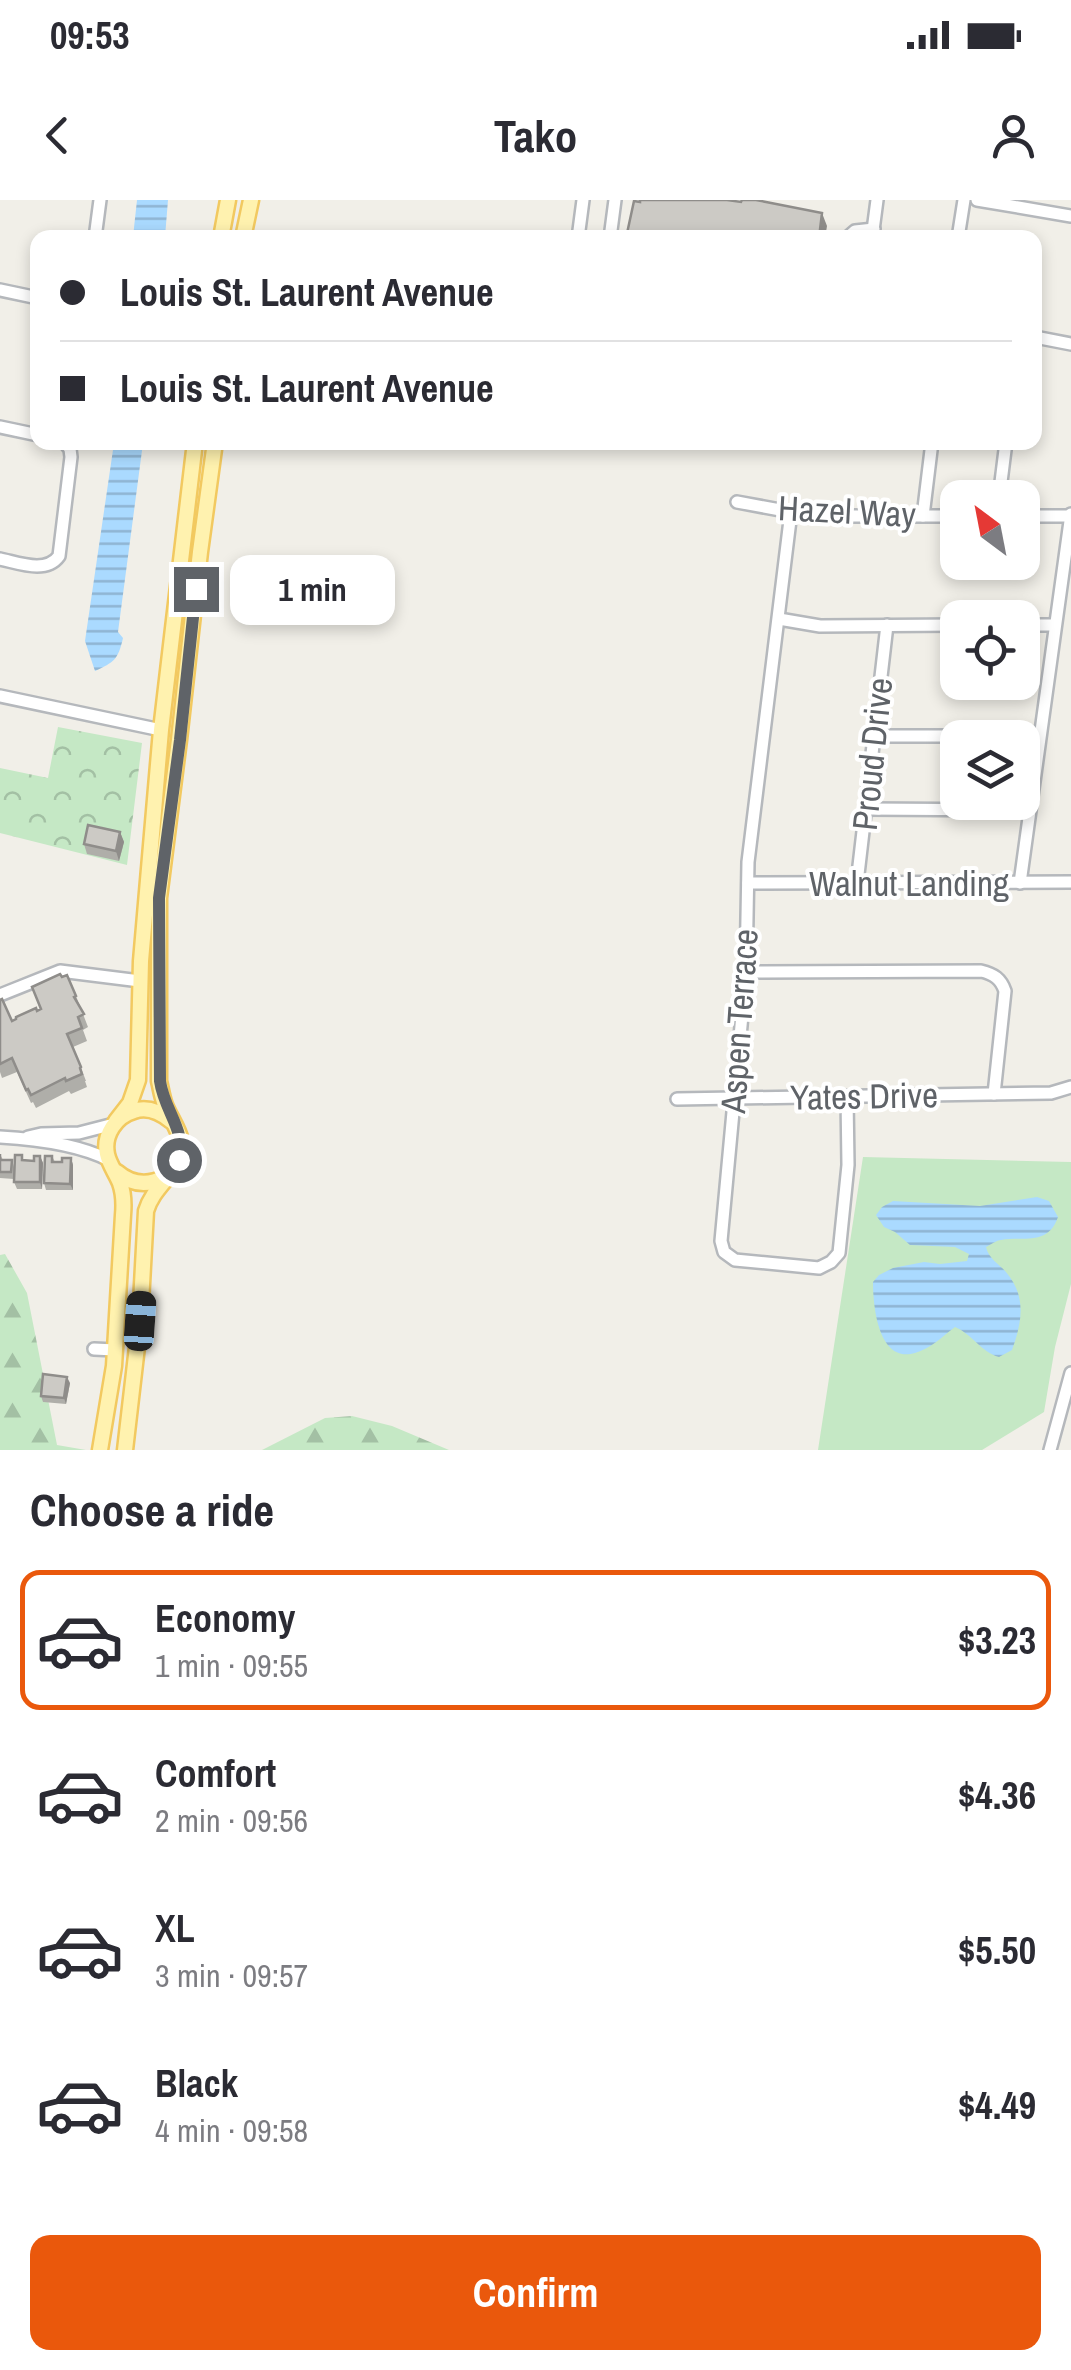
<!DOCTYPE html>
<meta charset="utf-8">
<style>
:root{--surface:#fff;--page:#f2f2f3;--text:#2b2b33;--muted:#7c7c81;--line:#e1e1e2;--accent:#ea580c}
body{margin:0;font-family:"Archivo Narrow",sans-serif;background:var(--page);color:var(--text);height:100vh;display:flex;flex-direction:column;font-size:38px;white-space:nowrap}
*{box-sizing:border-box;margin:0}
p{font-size:32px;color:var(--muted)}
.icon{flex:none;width:55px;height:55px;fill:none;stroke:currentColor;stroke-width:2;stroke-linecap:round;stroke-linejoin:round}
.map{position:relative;height:1250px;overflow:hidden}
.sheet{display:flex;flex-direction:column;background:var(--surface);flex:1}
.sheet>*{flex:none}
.hud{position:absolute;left:30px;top:30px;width:1012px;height:220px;border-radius:20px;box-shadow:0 5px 15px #0003;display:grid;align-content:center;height:220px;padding:0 30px;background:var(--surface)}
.needle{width:65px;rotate:328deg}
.fabs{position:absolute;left:940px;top:280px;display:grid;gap:20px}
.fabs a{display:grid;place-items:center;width:100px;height:100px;border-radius:20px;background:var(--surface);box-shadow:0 5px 15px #0003;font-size:50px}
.end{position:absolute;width:45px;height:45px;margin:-22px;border:12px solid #5f6368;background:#fff;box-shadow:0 0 0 5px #fff}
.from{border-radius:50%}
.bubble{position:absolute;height:70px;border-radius:20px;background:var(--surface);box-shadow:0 5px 15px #0003;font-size:32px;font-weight:700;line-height:70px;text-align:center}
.car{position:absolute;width:30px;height:60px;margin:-30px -15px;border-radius:12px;box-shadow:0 0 8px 2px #0007;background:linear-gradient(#222 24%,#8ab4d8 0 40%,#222 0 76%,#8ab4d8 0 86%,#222 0)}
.hud b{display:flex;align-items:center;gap:35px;height:95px;font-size:38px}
.hud b+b{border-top:2px solid var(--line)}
.hud i{width:25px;height:25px;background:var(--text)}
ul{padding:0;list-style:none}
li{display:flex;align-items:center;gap:30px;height:140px;margin:0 20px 15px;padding:0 10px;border:5px solid transparent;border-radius:20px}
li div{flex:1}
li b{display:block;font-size:38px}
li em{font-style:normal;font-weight:700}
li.active{border-color:var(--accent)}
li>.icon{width:90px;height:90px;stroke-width:1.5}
h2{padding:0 30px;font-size:45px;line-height:120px}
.button{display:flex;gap:20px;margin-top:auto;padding:20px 30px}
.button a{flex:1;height:115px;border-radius:20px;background:var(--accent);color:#fff;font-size:40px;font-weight:700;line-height:115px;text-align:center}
.status{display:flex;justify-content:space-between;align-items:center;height:70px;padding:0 50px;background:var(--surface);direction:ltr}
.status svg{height:28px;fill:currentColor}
header{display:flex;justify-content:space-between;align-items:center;height:130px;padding:0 30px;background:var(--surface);font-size:45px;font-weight:700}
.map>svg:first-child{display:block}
</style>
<div class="status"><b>09:53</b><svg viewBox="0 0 49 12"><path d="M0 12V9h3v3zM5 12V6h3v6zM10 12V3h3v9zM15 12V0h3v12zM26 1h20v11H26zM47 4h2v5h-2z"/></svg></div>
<header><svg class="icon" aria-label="back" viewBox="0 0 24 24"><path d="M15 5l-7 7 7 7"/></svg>Tako<svg class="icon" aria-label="person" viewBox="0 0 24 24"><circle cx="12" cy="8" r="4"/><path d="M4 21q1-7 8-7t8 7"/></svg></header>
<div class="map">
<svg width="1071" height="1250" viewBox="0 0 1071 1250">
<defs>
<pattern id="forest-firs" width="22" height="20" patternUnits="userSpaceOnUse" patternTransform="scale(2.5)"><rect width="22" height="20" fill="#c5e8c5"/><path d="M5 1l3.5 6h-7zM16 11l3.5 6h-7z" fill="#a3c0a4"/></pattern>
<pattern id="park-crowns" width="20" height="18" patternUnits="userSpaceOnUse" patternTransform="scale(2.5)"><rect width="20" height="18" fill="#c5e8c5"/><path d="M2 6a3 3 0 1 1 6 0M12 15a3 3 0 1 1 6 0" fill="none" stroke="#a3c0a4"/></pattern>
<pattern id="water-rules" width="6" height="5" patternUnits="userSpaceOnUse" patternTransform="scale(2.5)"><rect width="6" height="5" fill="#aadaff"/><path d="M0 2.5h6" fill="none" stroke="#8eb4d2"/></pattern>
</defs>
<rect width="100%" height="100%" fill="#f1efe8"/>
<polygon fill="#c5e8c5" points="863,957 1071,962 1071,1084 1055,1147 1044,1212 982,1250 818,1250"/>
<g fill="url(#forest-firs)">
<polygon points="5,1054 27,1093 57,1245 86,1250 0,1250 0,1055"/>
<polygon points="352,1216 392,1226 449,1250 262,1250 325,1218"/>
</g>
<polygon fill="url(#park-crowns)" points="58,527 142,543 127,665 0,633 0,568 48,578"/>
<g fill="url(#water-rules)">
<polygon points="137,0 168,0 165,37 133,37"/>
<path d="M114 243H143L118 432 123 438C118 460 114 462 95 471L85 441Z"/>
<path d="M1037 997 1049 1001 1058 1017C1048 1046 1025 1036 1001 1040 997 1040 990 1045 986 1047 989 1059 998 1063 1006 1072 1027 1097 1022 1122 1012 1150L999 1157C981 1152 972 1134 955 1127 943 1136 930 1149 915 1153 878 1164 873 1105 873 1082L879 1075 893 1068 924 1062 940 1064 967 1061 969 1054 955 1047 910 1045 895 1032 884 1027 876 1015 882 1007 893 1001 980 1006Z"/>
</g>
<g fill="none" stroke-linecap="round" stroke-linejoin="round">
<g stroke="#b5b8bc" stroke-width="16">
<g id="minor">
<polyline points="977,0 1071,16"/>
<polyline points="95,38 100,0"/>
<polyline points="578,38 583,0"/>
<polyline points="610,38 615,0"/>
<polyline points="847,38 855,31 874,29"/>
<polyline points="872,38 877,0"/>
<polyline points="958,38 964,0"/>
<polyline points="0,90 38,98"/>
<polyline points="1035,137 1071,144"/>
<polyline points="0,227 38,235"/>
<polyline points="999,298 1006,242"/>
<polyline points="737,302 791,312 841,316 958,316"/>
<polyline points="791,312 748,662 746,772 721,1041 724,1052 735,1060 819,1068 831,1062 839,1053 848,965 847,897"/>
<polyline points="923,316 932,242"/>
<polyline points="1022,316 1071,316"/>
<path d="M0 359C19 363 46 374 59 356L71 257 70 249 64 242"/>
<polyline points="779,419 820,426 958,425"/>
<polyline points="1022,425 1055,425"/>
<polyline points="0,496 161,530"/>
<polyline points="873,536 1039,536"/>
<polyline points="866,609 1028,610"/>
<polyline points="748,683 1071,682"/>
<polyline points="857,683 887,425"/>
<polyline points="1020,683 1071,314"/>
<path d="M746 772 981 771C994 774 1001 779 1005 791L994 894"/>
<polyline points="0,795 60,771 140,781"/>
<polyline points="677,899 1051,893 1071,887"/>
<path d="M0 937C34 939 78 944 109 960"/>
<polyline points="28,937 41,934 79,933 114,924"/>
<polyline points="94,1149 115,1150"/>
<polyline points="1050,1250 1071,1173"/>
</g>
</g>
<g stroke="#f2c960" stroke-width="19">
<g id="major">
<polyline points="221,38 228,0"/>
<polyline points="243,38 251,0"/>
<polyline points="116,921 130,903 138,880 141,761 161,530 195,242"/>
<path d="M117 972C132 985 148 986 165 977"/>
<path d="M100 1250 114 1166 123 1015C124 1004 124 994 120 983 116 973 109 964 107 954 103 935 116 916 134 911 148 906 160 912 171 921"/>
<path d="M125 1250 140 1121 146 1011C152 991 167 981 177 964 190 942 173 925 165 905 162 897 161 889 159 881V698L179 540 200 352 215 242"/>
</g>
</g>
<use href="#minor" stroke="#fff" stroke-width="11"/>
<use href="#major" stroke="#fff2af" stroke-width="14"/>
</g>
<g fill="#afaea9">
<polygon points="120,632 124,642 119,661 87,654 84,644"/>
<polygon points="32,787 76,796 88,827 83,830 87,841 73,847 86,881 85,881 87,887 71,894 69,891 36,908 33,902 31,903 17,872 2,878 0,872 0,800 12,821 40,809"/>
<polygon points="0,954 3,960 12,960 14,967 14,979 0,978"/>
<polygon points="40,956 43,963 42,989 17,989 14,982 24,960 34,961"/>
<polygon points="52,956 55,962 62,962 71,958 73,965 73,990 46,990 44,983"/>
<polygon points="70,1183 66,1204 43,1202 41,1196"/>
</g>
<g fill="#8f8d8a">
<polygon points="822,13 827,26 825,38 819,38"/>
<polygon points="120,632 124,642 119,661 116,651"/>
<polygon points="40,956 43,963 42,989 40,982"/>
<polygon points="71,958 73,965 73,990 70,984"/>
<polygon points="67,1177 70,1183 66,1204 64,1198"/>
</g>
<g fill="#cccac5" stroke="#8f8d8a" stroke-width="2.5">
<polygon points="640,0 727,0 741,2 742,0 756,0 822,13 819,38 626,38 634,1 640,2"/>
<polygon points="88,625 120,632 116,651 84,644"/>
<polygon points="60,774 62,777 67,775 76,796 74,797 84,814 78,817 82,828 67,834 81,867 80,868 82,874 66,881 65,878 31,895 28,889 26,890 12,858 0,864 0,800 2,799 12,821 16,819 16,817 36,808 37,811 41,809 32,787"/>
<polygon points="0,954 0,960 12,960 11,972 0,972"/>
<polygon points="15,955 22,955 22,960 34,961 34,956 40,956 40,982 14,982"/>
<polygon points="45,956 52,956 52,962 62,962 62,958 71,958 70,984 44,983"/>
<polygon points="43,1174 67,1177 64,1198 41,1196"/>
</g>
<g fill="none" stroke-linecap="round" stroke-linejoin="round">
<path stroke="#5f6368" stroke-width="12" d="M179 960C187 931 164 911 160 881L159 698 180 540 196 389"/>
</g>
<g text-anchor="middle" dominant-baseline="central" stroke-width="8" stroke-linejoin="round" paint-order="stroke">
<g font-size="35" fill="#5f6368" stroke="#fff">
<text transform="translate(847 311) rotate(3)">Hazel Way</text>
<text transform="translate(872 554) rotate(-84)">Proud Drive</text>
<text x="909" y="683">Walnut Landing</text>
<text transform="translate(739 821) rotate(-86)">Aspen Terrace</text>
<text transform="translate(864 896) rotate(-1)">Yates Drive</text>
</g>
</g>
</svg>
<div class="fabs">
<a><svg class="needle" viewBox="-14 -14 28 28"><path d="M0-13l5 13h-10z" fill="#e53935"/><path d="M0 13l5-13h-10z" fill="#7c7c81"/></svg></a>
<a><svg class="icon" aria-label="locate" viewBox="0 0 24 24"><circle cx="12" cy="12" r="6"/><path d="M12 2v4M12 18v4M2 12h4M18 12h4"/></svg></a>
<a><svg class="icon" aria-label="layers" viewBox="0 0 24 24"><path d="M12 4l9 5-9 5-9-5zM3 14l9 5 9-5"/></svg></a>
</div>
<i class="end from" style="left:179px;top:960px"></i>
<i class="end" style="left:196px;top:389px"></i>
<div class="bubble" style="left:230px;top:355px;width:165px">1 min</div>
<i class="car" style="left:140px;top:1121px;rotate:4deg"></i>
<div class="hud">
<b><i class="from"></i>Louis St. Laurent Avenue</b>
<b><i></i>Louis St. Laurent Avenue</b>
</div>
</div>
<section class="sheet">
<h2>Choose a ride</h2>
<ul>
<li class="active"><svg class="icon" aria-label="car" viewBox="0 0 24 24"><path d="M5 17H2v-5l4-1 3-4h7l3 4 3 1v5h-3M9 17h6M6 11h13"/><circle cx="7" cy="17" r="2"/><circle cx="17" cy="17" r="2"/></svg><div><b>Economy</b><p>1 min · 09:55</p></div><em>$3.23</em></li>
<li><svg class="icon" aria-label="car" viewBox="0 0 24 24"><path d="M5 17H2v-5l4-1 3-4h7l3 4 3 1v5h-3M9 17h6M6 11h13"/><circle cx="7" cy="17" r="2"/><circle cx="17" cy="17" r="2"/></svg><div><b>Comfort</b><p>2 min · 09:56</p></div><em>$4.36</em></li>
<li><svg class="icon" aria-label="car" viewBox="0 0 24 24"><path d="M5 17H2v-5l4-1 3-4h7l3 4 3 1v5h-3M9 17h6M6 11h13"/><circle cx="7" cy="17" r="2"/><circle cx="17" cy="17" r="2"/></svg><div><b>XL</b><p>3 min · 09:57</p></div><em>$5.50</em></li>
<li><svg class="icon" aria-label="car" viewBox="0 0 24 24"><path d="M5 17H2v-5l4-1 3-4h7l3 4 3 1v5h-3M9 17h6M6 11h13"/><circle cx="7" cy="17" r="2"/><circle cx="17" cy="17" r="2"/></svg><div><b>Black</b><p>4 min · 09:58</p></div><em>$4.49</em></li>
</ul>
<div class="button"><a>Confirm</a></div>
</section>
